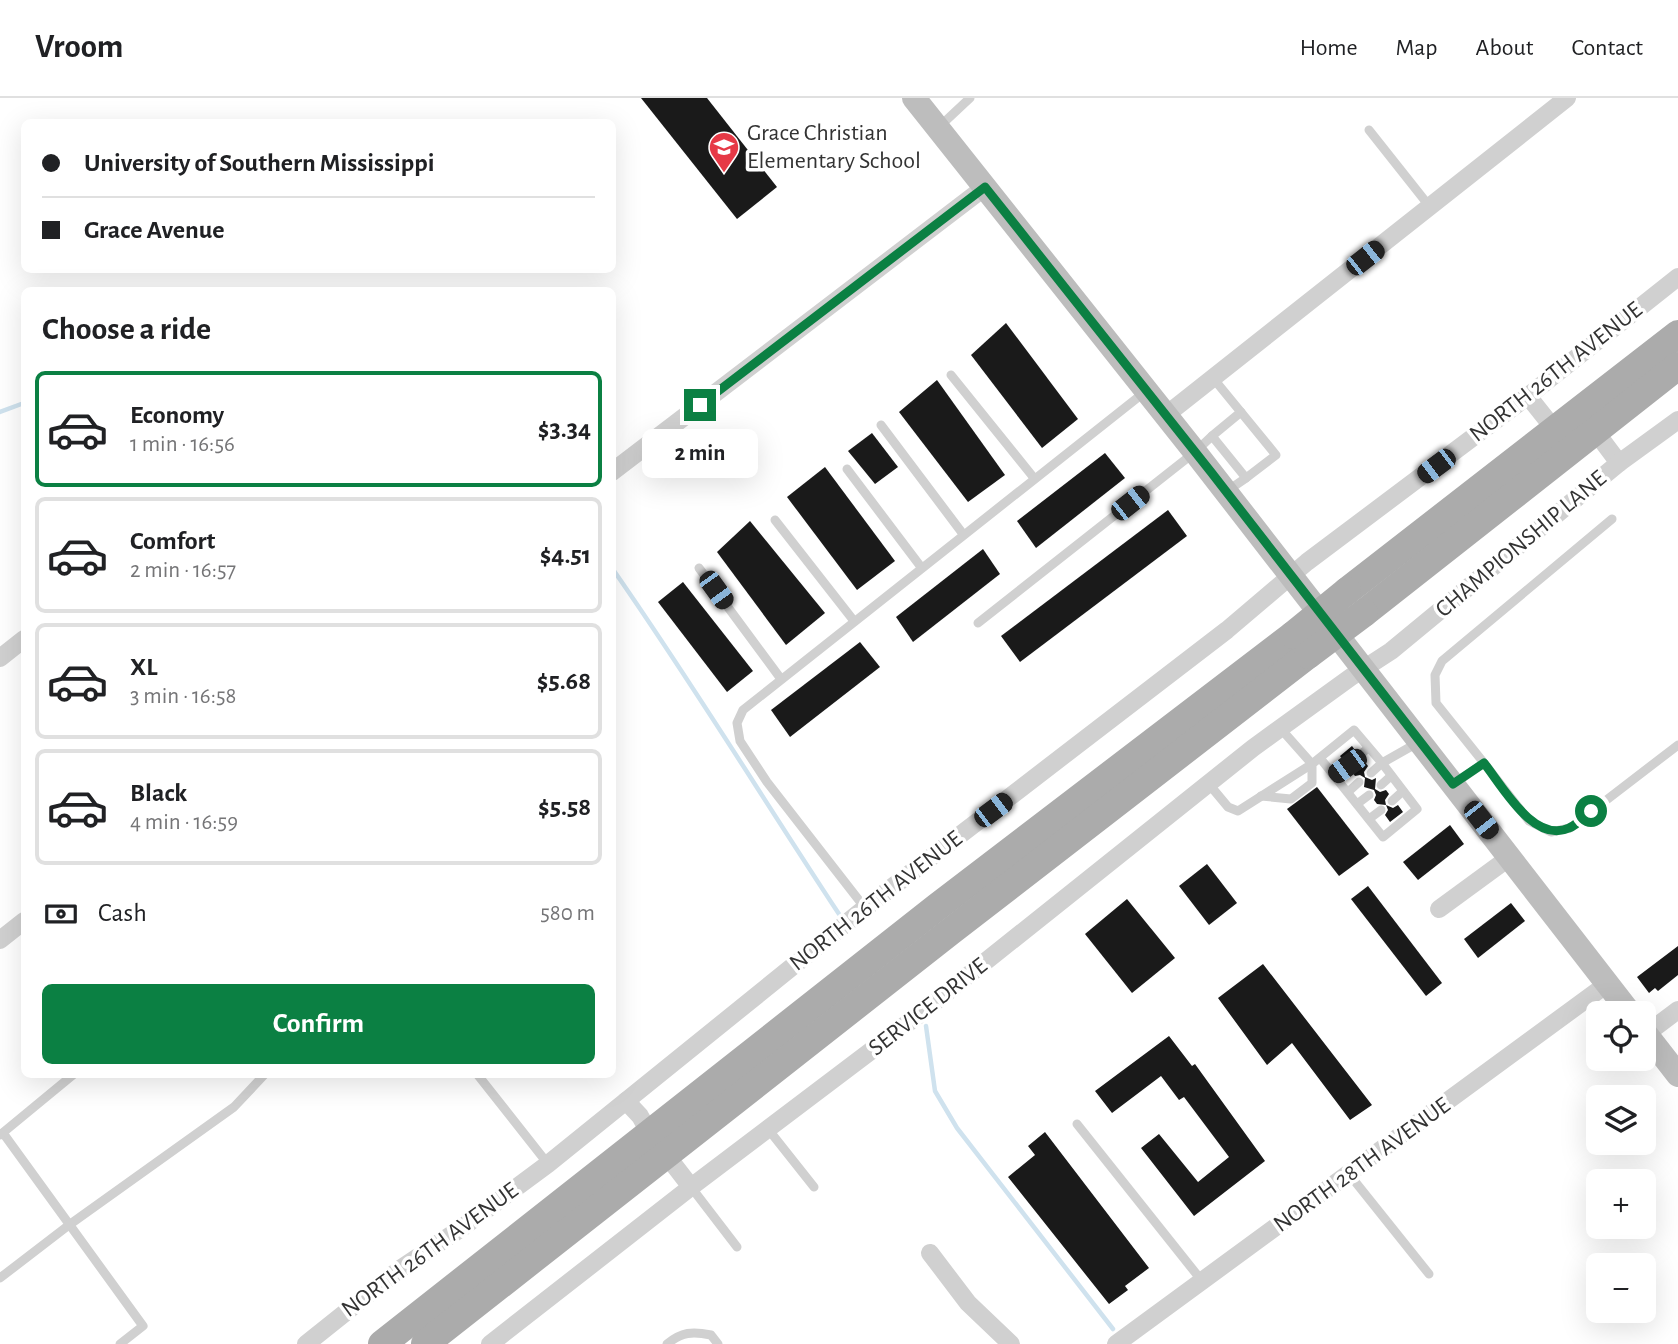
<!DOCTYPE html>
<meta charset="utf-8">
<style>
:root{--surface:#fff;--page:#f2f2f2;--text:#202124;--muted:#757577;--line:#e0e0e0;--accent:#0b8043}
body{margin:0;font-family:"Alegreya Sans",sans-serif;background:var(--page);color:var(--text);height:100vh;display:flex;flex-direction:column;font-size:26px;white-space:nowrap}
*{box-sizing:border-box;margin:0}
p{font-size:23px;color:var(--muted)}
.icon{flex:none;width:38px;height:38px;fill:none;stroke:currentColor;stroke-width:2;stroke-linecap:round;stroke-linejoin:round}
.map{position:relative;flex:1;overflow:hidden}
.details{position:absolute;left:21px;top:189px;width:595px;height:791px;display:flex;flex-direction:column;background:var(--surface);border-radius:10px;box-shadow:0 7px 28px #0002}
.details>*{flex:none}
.hud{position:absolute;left:21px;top:21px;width:595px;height:154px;border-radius:10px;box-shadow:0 7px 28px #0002;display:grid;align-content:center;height:154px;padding:0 21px;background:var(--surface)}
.buttons{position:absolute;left:1586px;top:903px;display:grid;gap:14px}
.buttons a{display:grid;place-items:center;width:70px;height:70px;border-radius:10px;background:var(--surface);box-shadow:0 7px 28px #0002;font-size:35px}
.end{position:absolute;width:32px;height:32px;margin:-16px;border:9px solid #0b8043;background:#fff;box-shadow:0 0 0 4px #fff}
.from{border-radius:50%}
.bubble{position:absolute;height:49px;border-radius:10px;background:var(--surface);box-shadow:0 7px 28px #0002;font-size:23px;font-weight:600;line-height:49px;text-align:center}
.car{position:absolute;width:21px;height:42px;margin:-21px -10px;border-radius:9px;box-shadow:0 0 5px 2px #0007;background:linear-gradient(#222 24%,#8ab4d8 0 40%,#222 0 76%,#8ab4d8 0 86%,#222 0)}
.hud b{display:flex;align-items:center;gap:24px;height:66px;font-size:26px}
.hud b+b{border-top:2px solid var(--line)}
.hud i{width:18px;height:18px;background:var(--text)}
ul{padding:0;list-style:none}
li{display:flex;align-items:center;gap:21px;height:116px;margin:0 14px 10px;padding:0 7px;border:4px solid var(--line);border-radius:10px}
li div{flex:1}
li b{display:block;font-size:26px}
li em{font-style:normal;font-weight:600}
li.active{border-color:var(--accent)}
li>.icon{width:63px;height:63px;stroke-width:1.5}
h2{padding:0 21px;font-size:32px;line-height:84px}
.pay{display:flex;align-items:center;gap:18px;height:77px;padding:0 21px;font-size:26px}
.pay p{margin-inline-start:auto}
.action{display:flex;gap:14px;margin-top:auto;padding:14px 21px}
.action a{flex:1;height:80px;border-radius:10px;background:var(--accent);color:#fff;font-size:28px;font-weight:600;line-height:80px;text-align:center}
header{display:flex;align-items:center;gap:42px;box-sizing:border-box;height:98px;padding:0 35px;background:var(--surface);border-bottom:2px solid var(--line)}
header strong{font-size:33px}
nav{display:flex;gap:38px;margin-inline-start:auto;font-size:24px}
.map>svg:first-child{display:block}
</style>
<header>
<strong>Vroom</strong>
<nav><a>Home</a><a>Map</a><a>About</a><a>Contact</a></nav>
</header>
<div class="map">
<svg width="1678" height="1246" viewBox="0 0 1678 1246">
<rect width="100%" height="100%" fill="#fff"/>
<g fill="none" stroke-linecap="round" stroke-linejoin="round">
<g stroke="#cfe2ee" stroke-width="4.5">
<polyline points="0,314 24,305"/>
<path d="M612 470C691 583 763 701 839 816"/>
<polyline points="926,928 935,993 957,1030 1113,1231"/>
</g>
</g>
<g fill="#1a1a1a">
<polygon points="641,0 707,0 777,89 737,121"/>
<polygon points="1006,225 1078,321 1042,350 971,257"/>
<polygon points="937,282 1005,377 968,404 899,314"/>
<polygon points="872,335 898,369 875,386 848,353"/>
<polygon points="1105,355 1125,380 1036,450 1017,423"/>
<polygon points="825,369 895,463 857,492 787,399"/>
<polygon points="1168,412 1187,438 1020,564 1001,538"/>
<polygon points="750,423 825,515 786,547 717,454"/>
<polygon points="983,451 1000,476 913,544 896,519"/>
<polygon points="683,484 753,573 727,594 658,504"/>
<polygon points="860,544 880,569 790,639 771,612"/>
<polygon points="1352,648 1355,652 1351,658 1352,663 1359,666 1364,663 1368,668 1364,674 1365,679 1372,682 1376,680 1375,691 1380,694 1386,692 1389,696 1385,702 1386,707 1393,710 1398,707 1403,714 1390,724 1385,717 1388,712 1386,707 1377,706 1374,702 1376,697 1374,692 1364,689 1365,680 1360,677 1355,678 1351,673 1354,668 1352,664 1347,661 1343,662 1340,658"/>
<polygon points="1317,689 1369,756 1339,778 1287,711"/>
<polygon points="1450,727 1464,746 1418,782 1403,764"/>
<polygon points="1207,766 1237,805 1209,827 1179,788"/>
<polygon points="1368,788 1442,885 1426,898 1351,801"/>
<polygon points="1127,801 1175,860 1132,895 1085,836"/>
<polygon points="1511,805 1525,823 1478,860 1464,841"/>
<polygon points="1678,848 1678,877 1658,893 1655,890 1649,895 1637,879"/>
<polygon points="1263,866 1372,1007 1350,1022 1292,945 1267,967 1218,900"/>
<polygon points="1169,938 1192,968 1195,966 1265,1063 1194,1118 1141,1050 1159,1036 1198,1084 1229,1059 1184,999 1179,1002 1161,978 1112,1015 1095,993"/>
<polygon points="1045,1034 1149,1170 1125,1188 1128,1192 1109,1206 1008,1079 1035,1057 1028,1048"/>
</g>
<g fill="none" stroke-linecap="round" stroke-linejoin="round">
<g stroke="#d0d0d0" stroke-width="9">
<polyline points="939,29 970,0"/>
<polyline points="1369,32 1430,109"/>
<polyline points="951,277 1034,380"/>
<polyline points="1213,280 1276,357 1246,380"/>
<polyline points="881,327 963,436"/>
<polyline points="1212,338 1241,314"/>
<polyline points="847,371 921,469"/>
<polyline points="775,422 854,523"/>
<polyline points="699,470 781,581"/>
<polyline points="978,525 1195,354 1212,338 1246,380 1227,393"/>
<polyline points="1358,659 1368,650"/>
<polyline points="1320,660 1383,739 1417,711 1382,665 1371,675"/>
<polyline points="1484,665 1436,605 1435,577 1442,563 1612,421"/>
<polyline points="1334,677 1347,668"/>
<polyline points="1208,685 1228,709 1238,713 1312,666 1281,631"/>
<polyline points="1455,685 1484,665 1529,723 1551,734 1570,730 1678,647"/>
<polyline points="1381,687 1391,678"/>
<polyline points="1348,694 1359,684"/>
<polyline points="1261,698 1291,701 1312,685 1312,666 1354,632 1382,665 1419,644"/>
<polyline points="1392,703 1403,693"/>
<polyline points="1357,706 1369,697"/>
<polyline points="1369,721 1381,712"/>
<polyline points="865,810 767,684 740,643 737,625 743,612 1146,293"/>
<polyline points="477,976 548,1066"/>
<polyline points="1077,1026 1202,1183"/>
<polyline points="768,1031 814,1089"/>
<polyline points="3,1035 143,1228 120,1246"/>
<polyline points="0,1037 74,976"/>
<polyline points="1349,1076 1429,1176"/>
<polyline points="691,1089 737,1149"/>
<polyline points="0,1180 69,1127 234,1009 265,976"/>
<path d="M667 1246C682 1234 692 1233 711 1237L718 1246"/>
</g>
<g stroke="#d0d0d0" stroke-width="18">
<polyline points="1528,298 1555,332"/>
<polyline points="1166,317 1567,0"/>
<polyline points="1595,333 1619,365"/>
<polyline points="612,374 985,89"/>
<polyline points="0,560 24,541"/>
<polyline points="1439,811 1510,759"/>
<polyline points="0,842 24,823"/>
<polyline points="1646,936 1678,912"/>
<polyline points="626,1003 640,1018 650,1036 691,1089"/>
<polyline points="930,1155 968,1205 1011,1246"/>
<polyline points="306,1246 400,1171 463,1129 548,1066 865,810 1227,532 1307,464 1528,298 1678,179"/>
<polyline points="490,1246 691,1089 921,915 1253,650 1351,579 1391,553 1619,365 1678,322"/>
<polyline points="1116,1246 1607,886"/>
</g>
<g stroke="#bdbdbd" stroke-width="24">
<polyline points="914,0 1195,354 1630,915"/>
<polyline points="1643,932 1678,977"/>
</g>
<g stroke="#ababab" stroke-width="28">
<polyline points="1347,493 1678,236"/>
<polyline points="1364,515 1678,268"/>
<polyline points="382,1246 937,809 1293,537"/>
<polyline points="425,1246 951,833 1308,557"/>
</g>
<g stroke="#ababab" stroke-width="28">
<polyline points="1293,537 1347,493"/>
<polyline points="1308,557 1364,515"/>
</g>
</g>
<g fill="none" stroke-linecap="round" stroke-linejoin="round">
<path stroke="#0b8043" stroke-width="9" d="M700 307 985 89 1211 374 1453 686 1484 665C1503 689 1534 746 1569 730 1577 727 1585 718 1591 713"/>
</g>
<defs>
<g id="school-pin" transform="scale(1.575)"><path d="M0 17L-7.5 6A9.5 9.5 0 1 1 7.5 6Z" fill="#e63946" stroke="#fff"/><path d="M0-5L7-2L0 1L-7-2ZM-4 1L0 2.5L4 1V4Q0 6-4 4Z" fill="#fff"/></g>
</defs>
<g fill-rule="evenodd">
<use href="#school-pin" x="724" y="49"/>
</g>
<g text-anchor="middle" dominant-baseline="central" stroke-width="7" stroke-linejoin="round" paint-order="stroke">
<g font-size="24" fill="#333" stroke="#fff" text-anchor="start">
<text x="747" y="35">Grace Christian<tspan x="747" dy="28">Elementary School</tspan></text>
</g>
<g font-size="24" fill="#333" stroke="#fff">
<text transform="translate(1556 274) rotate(-38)">NORTH 26TH AVENUE</text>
<text transform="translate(1521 446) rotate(-40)">CHAMPIONSHIP LANE</text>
<text transform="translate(876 803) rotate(-38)">NORTH 26TH AVENUE</text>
<text transform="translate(928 909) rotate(-38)">SERVICE DRIVE</text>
<text transform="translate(1362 1067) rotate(-36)">NORTH 28TH AVENUE</text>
<text transform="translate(430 1152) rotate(-36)">NORTH 26TH AVENUE</text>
</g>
</g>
</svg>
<div class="buttons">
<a><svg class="icon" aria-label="locate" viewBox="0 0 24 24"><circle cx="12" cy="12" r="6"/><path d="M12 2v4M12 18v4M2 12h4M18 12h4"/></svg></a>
<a><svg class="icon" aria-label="layers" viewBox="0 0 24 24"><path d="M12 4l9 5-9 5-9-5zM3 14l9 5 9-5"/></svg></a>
<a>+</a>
<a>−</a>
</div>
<i class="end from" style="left:1591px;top:713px"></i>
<i class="end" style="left:700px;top:307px"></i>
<div class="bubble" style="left:642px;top:331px;width:116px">2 min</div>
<i class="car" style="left:1365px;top:160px;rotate:52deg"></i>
<i class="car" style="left:1436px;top:368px;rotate:233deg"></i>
<i class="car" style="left:1130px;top:405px;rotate:52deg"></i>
<i class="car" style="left:716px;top:492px;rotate:144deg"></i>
<i class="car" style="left:1347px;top:668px;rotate:234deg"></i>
<i class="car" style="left:993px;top:712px;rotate:53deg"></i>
<i class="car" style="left:1481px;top:722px;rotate:142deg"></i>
<div class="hud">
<b><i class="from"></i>University of Southern Mississippi</b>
<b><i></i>Grace Avenue</b>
</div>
<section class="details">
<h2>Choose a ride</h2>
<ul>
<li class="active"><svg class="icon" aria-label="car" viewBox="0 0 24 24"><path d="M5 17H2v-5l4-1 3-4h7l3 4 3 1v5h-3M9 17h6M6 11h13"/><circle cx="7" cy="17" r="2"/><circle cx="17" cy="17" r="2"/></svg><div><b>Economy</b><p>1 min · 16:56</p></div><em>$3.34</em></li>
<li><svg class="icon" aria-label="car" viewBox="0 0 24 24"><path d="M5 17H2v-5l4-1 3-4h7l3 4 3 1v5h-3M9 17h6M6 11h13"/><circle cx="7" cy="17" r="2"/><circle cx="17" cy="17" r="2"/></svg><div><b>Comfort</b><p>2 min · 16:57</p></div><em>$4.51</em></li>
<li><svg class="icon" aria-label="car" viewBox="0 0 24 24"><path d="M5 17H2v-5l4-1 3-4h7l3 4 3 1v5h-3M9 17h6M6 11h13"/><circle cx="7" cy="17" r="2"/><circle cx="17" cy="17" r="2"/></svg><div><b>XL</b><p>3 min · 16:58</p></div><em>$5.68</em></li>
<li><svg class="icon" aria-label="car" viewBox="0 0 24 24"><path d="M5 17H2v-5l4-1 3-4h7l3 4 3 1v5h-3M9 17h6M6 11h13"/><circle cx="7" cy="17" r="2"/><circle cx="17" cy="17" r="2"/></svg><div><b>Black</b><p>4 min · 16:59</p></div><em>$5.58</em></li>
</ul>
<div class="pay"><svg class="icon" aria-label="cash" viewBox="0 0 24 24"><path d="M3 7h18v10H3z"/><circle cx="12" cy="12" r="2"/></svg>Cash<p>580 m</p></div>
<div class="action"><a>Confirm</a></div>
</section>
</div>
